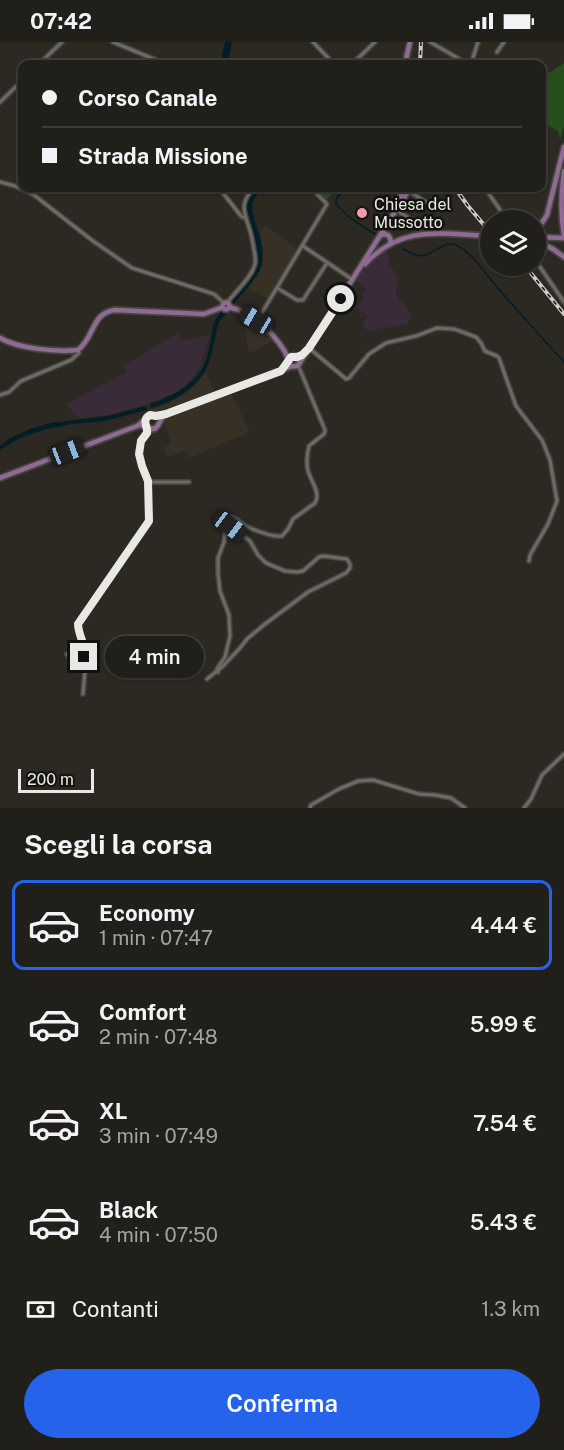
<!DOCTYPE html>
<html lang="it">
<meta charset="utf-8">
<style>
:root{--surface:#211f1a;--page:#2d2c27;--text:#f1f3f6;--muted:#a2a2a2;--line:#3e3d39;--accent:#2563eb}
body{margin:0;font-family:"Public Sans",sans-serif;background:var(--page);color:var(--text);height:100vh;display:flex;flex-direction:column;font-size:22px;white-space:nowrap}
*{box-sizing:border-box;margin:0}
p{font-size:20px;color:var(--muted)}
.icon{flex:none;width:33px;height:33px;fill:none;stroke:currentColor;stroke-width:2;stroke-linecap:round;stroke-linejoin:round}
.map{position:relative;height:766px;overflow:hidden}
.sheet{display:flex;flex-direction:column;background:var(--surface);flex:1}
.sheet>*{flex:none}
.banner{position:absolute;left:18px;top:18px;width:528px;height:132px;border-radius:12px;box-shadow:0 2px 4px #0004,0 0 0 2px var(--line);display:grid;align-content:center;height:132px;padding:0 24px;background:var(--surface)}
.fabs{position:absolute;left:480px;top:168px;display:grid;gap:12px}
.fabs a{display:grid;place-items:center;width:66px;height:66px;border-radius:50%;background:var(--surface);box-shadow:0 2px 4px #0004,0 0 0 2px var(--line);font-size:30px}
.scale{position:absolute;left:18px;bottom:15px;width:76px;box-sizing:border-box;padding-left:6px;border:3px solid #eae8e4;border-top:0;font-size:16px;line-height:21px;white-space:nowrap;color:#eae8e4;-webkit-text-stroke:4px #13120f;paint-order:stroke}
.end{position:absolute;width:27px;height:27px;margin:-14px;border:8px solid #eae8e4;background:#111;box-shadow:0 0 0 3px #111}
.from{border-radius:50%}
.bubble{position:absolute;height:42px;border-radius:21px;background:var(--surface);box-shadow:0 2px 4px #0004,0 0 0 2px var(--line);font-size:20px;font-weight:600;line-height:42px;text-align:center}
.car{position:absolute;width:18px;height:36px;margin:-18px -9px;border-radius:8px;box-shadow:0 0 4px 2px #0007;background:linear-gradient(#222 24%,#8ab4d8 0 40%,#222 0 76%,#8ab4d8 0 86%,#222 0)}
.banner b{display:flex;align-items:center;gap:21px;height:57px;font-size:22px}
.banner b+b{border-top:2px solid var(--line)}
.banner i{width:15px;height:15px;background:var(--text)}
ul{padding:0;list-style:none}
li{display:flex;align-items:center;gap:18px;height:90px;margin:0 12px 9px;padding:0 12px;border:3px solid transparent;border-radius:12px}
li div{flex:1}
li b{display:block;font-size:22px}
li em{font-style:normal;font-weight:600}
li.active{border-color:var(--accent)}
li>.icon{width:54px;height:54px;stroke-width:1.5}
h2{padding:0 24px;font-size:27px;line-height:72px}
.pay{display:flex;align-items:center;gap:15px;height:66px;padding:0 24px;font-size:22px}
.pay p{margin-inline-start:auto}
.primary-button{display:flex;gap:12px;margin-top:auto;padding:12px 24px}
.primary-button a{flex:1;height:69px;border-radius:36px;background:var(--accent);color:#fff;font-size:24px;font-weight:600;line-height:69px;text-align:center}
.status{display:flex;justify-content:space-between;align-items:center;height:42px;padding:0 30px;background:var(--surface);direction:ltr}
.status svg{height:16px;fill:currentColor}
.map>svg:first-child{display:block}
</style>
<div class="status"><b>07:42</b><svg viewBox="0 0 49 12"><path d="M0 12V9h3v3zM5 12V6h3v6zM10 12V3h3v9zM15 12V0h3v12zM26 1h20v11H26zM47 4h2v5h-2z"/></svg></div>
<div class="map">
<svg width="564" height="766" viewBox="0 0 564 766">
<rect width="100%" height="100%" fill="#2c2923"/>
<g fill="#363025">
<polygon points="266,183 297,207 268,257 248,246 260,230 263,224 263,211 261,190"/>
<polygon points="261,283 274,299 249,310 244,285"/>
<polygon points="207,332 216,356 231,351 250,390 189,416 185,409 167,415 164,408 165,405 171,402 166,385 161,379 159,372 153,370 152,367 169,361 184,353 202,334"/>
</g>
<g fill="#392b38">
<polygon points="381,210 387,210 390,223 398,236 396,252 412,274 407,282 368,289 362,283 368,274 357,266 364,255 362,253 366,247 356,238 362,229"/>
<polygon points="178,291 182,298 210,293 200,326 186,343 176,350 160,357 142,364 108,373 78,376 66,362 127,330 123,324"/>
</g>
<g fill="#264f1c">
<path d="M564 21V84L560 98 558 89C552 86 546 83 543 76 539 68 541 40 544 32L551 30Z"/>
<polygon points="313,146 338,146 325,159"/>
</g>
<g fill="#001e27">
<polygon points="225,0 232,0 229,15 231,22 223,22 222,13"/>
<path d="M256 146H263C250 159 250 166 256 183 260 193 264 209 262 220 260 234 242 251 234 262L230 260 256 225 258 215 246 166 250 154Z"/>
<path d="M223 268 226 272C216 281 218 285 215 297 213 306 211 316 207 325 197 347 173 360 151 366L150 362C171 355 196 343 205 321 208 314 209 305 211 298 214 284 212 279 223 268Z"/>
<polygon points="146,364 147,368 105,379 72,382 43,388 18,397 0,408 0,404 10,396 33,386 51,381 108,374"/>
</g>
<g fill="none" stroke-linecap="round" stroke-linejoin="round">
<g stroke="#001e27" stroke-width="1.5">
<polyline points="345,146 336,157 336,162 350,176 375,192"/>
<path d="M403 207C408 209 414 213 420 214 433 215 443 196 458 204 473 212 485 231 496 244 518 269 541 295 564 320"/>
</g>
<g stroke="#474541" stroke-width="6">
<g id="minor">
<polyline points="113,0 166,22"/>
<polyline points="313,0 334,22"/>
<polyline points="430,0 468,22"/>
<polyline points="497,10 504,0"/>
<polyline points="39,22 62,0"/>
<polyline points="352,22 375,0"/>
<polyline points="471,22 478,0"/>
<polyline points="0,60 22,39"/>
<polyline points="0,140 15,144 34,153 93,199 132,226 214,252 225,262"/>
<polyline points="219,146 241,174 245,176"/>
<polyline points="405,146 437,168"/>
<polyline points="485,146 507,178"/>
<polyline points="396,168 420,183"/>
<polyline points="303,204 353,238"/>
<polyline points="536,219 564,260"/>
<polyline points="277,246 297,258 303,258 327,221"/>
<path d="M227 261C235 250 252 235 255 222 256 217 255 213 254 208 253 202 252 195 250 189 245 171 238 162 254 146"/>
<polyline points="257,279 327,162 311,146"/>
<polyline points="309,306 346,337 349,336 369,312 386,301 416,294 437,286 454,287 476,295 481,301 485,309 497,314 499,316 516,364 542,398 550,418 557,459 548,482 530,513 529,519"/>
<polyline points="0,353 9,350 21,339 71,318 79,311 78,308"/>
<polyline points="153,387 140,399 139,415 147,438 152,440 189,440"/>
<polyline points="218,630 217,627 225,615 230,594 229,573 220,549 218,531 218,516 224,500 226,481"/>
<path d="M207 637 222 625 240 606 247 597 265 582 308 550 346 531 350 526V522L347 517 323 514 319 515 303 529 297 530 285 529 266 521 258 513 250 499 226 481 225 477 226 475C236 473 240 481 248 485 257 489 273 495 282 494L288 487 293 477 315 461C321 451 311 439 308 429 306 420 307 412 309 404L324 392 325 388 298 323"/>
<path d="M83 652 85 628 69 615 67 612 70 611 80 617 84 615C87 605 78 593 78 582L149 479V439"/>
<polyline points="310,766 311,763 339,747 358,739 373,738 419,752 435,753 451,756 465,766"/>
<polyline points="524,766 531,757 542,733 564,712"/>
</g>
</g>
<g stroke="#474541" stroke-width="8">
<g id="major">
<polyline points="405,22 410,0"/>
<path d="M564 129C561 151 560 171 564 193"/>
<polyline points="399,160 403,146"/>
<polyline points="536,186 541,182 547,173 564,105"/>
<polyline points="381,193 385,192 389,194 391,199 390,202"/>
<polyline points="536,195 564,196"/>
<polyline points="536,198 553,207 564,215"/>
<path d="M365 222C402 182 441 192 490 194"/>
<circle cx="226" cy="264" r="3.5"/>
<path d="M229 265C254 271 279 295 289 318"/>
<path d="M0 296C19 307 56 310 78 308 95 295 91 271 115 268L204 272 223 265"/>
<circle cx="294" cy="319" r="5.5"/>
<polyline points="299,322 410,146"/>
<polyline points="156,374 166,372 292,324"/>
<path d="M139 383 146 384 149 386 154 387C160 384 159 378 164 374"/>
<polyline points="0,436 137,384 145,378"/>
</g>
</g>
<use href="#minor" stroke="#6d6a64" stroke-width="3"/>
<use href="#major" stroke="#8f6b92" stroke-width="4.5"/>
<g stroke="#cecbc7" stroke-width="4">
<g id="rail">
<polyline points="420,22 421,0"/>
<polyline points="455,146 468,164 490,190"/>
<polyline points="525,224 564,272"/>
</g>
</g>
<use href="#rail" stroke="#13120f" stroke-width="1.5" stroke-dasharray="4.5" stroke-linecap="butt"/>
</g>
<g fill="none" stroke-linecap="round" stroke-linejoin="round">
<path stroke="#eae8e4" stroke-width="8" d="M84 615C87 605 78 593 78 582L149 479 148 439 142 424 139 412 141 399 147 391C148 384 141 378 150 373L156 374 166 372 281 329 291 315H297L302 313 309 306 341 257"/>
</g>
<circle fill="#f29aae" stroke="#13120f" stroke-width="2" cx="362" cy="171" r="6"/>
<g text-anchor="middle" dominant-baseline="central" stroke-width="5" stroke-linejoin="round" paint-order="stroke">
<g font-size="16" fill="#eae8e4" stroke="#13120f" text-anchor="start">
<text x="374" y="162">Chiesa del<tspan x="374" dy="18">Mussotto</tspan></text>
</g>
</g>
</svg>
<div class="fabs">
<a><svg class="icon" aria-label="layers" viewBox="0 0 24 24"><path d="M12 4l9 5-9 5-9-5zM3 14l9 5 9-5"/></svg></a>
</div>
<div class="scale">200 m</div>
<i class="end from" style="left:341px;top:257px"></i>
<i class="end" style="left:84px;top:615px"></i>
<div class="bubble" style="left:105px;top:594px;width:99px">4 min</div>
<i class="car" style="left:256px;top:278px;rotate:300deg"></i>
<i class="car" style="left:67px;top:410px;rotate:69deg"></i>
<i class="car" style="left:230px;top:484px;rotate:127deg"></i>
<div class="banner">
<b><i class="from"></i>Corso Canale</b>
<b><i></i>Strada Missione</b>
</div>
</div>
<section class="sheet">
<h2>Scegli la corsa</h2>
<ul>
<li class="active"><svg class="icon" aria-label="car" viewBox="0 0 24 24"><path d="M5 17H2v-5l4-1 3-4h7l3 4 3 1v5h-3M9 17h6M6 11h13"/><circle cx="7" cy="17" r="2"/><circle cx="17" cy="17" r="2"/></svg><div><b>Economy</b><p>1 min · 07:47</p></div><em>4.44 €</em></li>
<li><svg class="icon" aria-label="car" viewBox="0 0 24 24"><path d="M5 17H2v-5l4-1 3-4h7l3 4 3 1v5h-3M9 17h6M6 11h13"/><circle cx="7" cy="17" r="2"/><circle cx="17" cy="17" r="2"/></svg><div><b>Comfort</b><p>2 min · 07:48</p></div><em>5.99 €</em></li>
<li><svg class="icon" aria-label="car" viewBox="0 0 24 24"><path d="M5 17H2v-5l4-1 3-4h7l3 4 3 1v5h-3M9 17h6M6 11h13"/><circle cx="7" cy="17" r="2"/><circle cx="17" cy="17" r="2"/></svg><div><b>XL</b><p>3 min · 07:49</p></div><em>7.54 €</em></li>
<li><svg class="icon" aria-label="car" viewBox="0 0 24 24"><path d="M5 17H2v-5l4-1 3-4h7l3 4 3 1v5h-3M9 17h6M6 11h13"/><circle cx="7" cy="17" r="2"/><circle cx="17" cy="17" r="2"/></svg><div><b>Black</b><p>4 min · 07:50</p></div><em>5.43 €</em></li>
</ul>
<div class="pay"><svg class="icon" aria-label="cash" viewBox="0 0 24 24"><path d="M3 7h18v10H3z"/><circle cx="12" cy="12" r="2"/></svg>Contanti<p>1.3 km</p></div>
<div class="primary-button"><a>Conferma</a></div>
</section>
